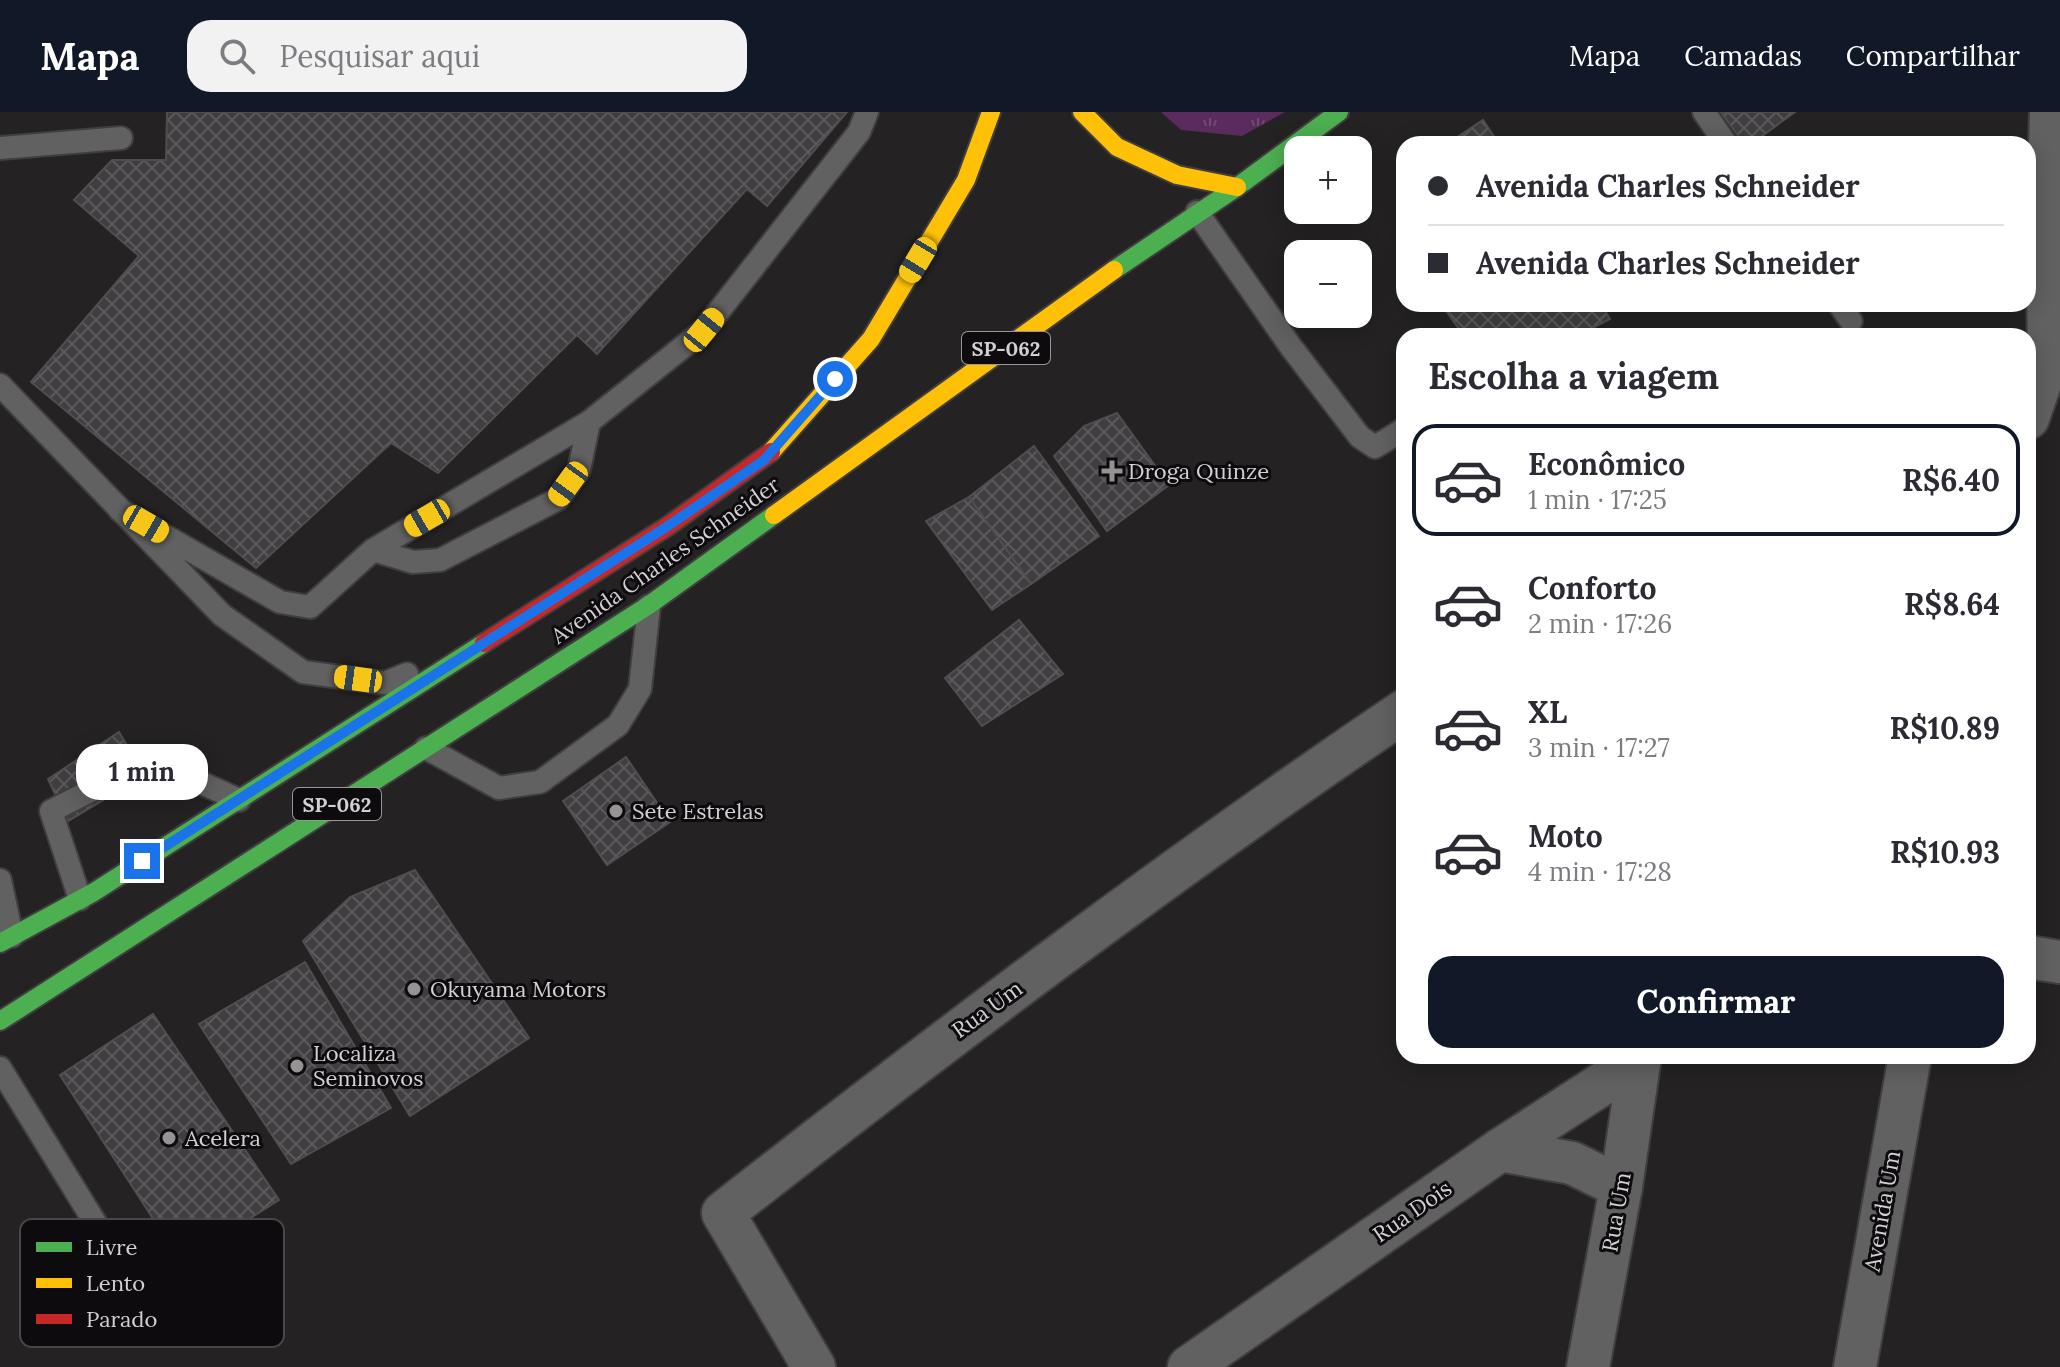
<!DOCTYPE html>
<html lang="pt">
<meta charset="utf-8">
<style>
:root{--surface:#fff;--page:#f2f2f3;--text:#2b2b33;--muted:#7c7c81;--line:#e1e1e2;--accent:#111827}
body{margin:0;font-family:Lora,serif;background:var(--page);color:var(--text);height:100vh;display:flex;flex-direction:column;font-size:30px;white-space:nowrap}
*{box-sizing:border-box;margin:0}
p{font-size:26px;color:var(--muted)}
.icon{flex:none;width:44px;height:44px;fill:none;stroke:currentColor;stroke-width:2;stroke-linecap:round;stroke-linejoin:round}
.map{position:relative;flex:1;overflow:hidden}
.panel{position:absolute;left:1396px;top:216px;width:640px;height:736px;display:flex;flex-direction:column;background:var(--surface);border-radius:24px;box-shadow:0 4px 20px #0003}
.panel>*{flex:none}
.top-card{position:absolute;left:1396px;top:24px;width:640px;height:176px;border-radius:24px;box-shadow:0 4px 20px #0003;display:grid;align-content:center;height:176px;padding:0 32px;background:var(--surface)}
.fabs{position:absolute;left:1284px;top:24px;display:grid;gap:16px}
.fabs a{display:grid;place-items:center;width:88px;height:88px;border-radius:16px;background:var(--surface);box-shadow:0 4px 20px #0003;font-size:40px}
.end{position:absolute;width:36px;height:36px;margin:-18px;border:10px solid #1a73e8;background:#fff;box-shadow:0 0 0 4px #fff}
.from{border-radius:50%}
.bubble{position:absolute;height:56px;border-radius:24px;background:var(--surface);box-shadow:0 4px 20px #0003;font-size:26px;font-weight:700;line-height:56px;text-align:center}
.car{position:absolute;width:24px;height:48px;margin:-24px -12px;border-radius:10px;box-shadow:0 0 6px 2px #0007;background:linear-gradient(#f5c518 24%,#345 0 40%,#f5c518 0 76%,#345 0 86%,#f5c518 0)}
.top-card b{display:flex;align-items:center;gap:28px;height:76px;font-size:30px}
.top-card b+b{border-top:2px solid var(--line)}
.top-card i{width:20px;height:20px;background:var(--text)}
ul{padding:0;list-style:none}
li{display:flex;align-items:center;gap:24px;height:112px;margin:0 16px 12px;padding:0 16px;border:4px solid transparent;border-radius:24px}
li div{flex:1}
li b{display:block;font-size:30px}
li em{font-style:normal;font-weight:700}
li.active{border-color:var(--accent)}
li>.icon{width:72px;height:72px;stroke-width:1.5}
h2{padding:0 32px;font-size:36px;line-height:96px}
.action{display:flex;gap:16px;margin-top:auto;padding:16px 32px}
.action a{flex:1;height:92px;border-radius:24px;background:var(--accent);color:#fff;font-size:32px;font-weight:700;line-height:92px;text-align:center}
header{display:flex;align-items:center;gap:48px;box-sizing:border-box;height:112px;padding:0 40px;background:var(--accent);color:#fff}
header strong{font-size:38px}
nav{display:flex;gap:44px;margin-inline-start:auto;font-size:28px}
.search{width:560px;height:72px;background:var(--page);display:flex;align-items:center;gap:20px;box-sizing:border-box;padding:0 28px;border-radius:24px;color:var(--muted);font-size:30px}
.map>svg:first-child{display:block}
</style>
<header>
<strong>Mapa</strong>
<div class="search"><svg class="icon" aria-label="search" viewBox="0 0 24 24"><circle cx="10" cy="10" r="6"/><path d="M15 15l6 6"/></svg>Pesquisar aqui</div>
<nav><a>Mapa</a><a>Camadas</a><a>Compartilhar</a></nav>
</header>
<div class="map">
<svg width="2060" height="1255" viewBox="0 0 2060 1255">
<defs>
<pattern id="park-tufts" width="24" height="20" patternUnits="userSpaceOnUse" patternTransform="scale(2)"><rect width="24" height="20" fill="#5a2b5c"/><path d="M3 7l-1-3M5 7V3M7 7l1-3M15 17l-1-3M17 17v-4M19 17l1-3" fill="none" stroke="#714972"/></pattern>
<pattern id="building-cross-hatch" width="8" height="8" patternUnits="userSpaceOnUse" patternTransform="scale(2)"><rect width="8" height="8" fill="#403e40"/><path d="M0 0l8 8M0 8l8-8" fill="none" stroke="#5b595b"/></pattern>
</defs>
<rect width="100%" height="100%" fill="#242223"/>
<polygon fill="url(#park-tufts)" points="1161,0 1285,0 1242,24 1181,18"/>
<g fill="url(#building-cross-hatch)" stroke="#504e4f" stroke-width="2">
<polygon points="167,0 847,0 767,94 747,77 597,242 577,223 438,361 391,331 256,456 31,270 139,144 74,88 112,48 166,48"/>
<polygon points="1721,0 1795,0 1751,32 1744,32"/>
<polygon points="1483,8 1499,32 1447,32"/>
<polygon points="1441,192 1601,192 1610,207 1577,224 1575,218 1565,224 1464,224"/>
<polygon points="1117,301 1169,373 1107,419 1054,344 1084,314"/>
<polygon points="1034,334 1099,424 1031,472 969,385"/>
<polygon points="969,385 1031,472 992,498 926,409"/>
<polygon points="1019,508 1063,562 982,614 945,566"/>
<polygon points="119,620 145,663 68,709 48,667"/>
<polygon points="626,645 670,710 607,753 563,689"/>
<polygon points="415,758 529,926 410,1004 303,829 350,785"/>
<polygon points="305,850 391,996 291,1052 199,912"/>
<polygon points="153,902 279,1088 181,1150 60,963"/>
</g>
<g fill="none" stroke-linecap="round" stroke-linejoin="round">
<g stroke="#403e40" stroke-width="26">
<g id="lane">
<polyline points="1704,0 1726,32"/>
<polyline points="0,36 121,26"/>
<polyline points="1197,100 1291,235 1360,325 1375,335 1404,317"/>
<polyline points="1839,192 1851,209"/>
<polyline points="0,273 222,503 303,560 385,571 407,562"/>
<polyline points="120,398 280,490 310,495 373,438 589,310 704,218 859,20 867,0"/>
<polyline points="373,438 413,450 440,448 558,387 579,358 589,310"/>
<polyline points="426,636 499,676 540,670 618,613 640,577 649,494"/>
<polyline points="0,768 12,824"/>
<polyline points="80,787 51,699 151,648 239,688"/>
<polyline points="0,956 131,1169"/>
</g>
</g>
<g stroke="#403e40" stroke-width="46">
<g id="street">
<polyline points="2049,236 2047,129 2051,0"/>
<polyline points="2028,306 2060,213"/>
<polyline points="2028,845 2060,850"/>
<polyline points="1500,1038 1572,1051 1621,1075"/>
<path d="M814 1255 723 1101C945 927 1170 757 1404 599"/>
<polyline points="1189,1255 1500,1038 1639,948"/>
<polyline points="1588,1255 1621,1075 1640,944"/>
<polyline points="1855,1255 1910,944"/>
</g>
</g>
<g stroke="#403e40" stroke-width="22">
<g id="fast">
<polyline points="1114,158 1237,75 1339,0"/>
<polyline points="0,831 94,780 484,531"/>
<polyline points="0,909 649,493 774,403"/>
</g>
</g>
<g stroke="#403e40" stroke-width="22">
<g id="slow">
<polyline points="1082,0 1117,35 1177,63 1237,75"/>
<polyline points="771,340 871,227 966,68 991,0"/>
<polyline points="774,403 1114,158"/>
</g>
</g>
<g stroke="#403e40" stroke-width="22">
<polyline id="jam" points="484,531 668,414 771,340"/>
</g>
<use href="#lane" stroke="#626162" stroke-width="22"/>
<use href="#street" stroke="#626162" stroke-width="42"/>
<use href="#fast" stroke="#4caf50" stroke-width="18"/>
<use href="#slow" stroke="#ffc107" stroke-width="18"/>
<use href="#jam" stroke="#c62828" stroke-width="18"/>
</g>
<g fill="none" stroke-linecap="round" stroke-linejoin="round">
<polyline stroke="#1a73e8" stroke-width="10" points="142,749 668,414 764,348 835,267"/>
</g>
<g fill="#969395" stroke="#0d0b0d" stroke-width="3">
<path d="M1108 347h8v8h8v8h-8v8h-8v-8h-8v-8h8z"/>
<circle cx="616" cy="699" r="8"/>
<circle cx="414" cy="877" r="8"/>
<circle cx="297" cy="954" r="8"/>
<circle cx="169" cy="1026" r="8"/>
</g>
<g text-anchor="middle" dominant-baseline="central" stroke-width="6" stroke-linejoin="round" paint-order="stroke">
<g fill="#0d0b0d" stroke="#989598" stroke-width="2">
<rect x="962" y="220" width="88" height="32" rx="6"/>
<rect x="293" y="676" width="88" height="32" rx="6"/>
</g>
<g font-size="20" font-weight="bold" fill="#d3d0d3">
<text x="1006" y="236">SP-062</text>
<text x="337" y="692">SP-062</text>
</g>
<g font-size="22" fill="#d3d0d3" stroke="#0d0b0d" text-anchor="start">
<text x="1128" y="359">Droga Quinze</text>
<text x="632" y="699">Sete Estrelas</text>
<text x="430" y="877">Okuyama Motors</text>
<text x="313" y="941">Localiza<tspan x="313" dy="25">Seminovos</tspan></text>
<text x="185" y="1026">Acelera</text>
</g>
<g font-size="22" fill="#d3d0d3" stroke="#0d0b0d">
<text transform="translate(665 448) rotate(-35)">Avenida Charles Schneider</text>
<text transform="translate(987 897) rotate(-36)">Rua Um</text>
<text transform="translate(1412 1099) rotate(-35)">Rua Dois</text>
<text transform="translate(1882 1099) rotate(-80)">Avenida Um</text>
<text transform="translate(1616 1100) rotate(-80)">Rua Um</text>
</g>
</g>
<rect x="20" y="1107" width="264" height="128" rx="12" fill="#0d0b0d" stroke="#484648" stroke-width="2"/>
<rect x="36" y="1130" width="36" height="10" fill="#4caf50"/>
<rect x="36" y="1166" width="36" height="10" fill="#ffc107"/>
<rect x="36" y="1202" width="36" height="10" fill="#c62828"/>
<g font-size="22" fill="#d3d0d3">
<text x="86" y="1143">Livre</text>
<text x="86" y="1179">Lento</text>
<text x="86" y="1215">Parado</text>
</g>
</svg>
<div class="fabs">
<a>+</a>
<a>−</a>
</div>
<i class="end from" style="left:835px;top:267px"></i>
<i class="end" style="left:142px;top:749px"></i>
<div class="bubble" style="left:76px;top:632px;width:132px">1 min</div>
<i class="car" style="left:918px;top:148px;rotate:211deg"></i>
<i class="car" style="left:704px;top:218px;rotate:39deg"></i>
<i class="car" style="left:568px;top:372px;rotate:216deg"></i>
<i class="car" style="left:427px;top:406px;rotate:240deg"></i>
<i class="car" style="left:146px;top:412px;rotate:120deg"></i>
<i class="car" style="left:358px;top:567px;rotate:278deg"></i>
<div class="top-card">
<b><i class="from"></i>Avenida Charles Schneider</b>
<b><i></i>Avenida Charles Schneider</b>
</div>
<section class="panel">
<h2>Escolha a viagem</h2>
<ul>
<li class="active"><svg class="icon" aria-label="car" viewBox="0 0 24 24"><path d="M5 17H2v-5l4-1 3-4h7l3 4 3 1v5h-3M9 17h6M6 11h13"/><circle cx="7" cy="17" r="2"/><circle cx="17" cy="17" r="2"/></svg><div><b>Econômico</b><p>1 min · 17:25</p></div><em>R$6.40</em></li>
<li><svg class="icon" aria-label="car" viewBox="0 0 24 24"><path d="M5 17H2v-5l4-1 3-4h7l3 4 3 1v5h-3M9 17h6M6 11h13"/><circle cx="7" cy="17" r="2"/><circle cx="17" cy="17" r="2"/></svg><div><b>Conforto</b><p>2 min · 17:26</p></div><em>R$8.64</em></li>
<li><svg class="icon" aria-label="car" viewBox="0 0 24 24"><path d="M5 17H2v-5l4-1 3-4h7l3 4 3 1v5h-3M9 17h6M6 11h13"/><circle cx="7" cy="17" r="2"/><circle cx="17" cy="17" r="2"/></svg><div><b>XL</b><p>3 min · 17:27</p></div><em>R$10.89</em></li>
<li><svg class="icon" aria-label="car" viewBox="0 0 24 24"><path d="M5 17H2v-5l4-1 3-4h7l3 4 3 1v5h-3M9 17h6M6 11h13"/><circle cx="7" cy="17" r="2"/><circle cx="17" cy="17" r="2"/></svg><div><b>Moto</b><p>4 min · 17:28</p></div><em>R$10.93</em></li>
</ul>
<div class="action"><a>Confirmar</a></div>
</section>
</div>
